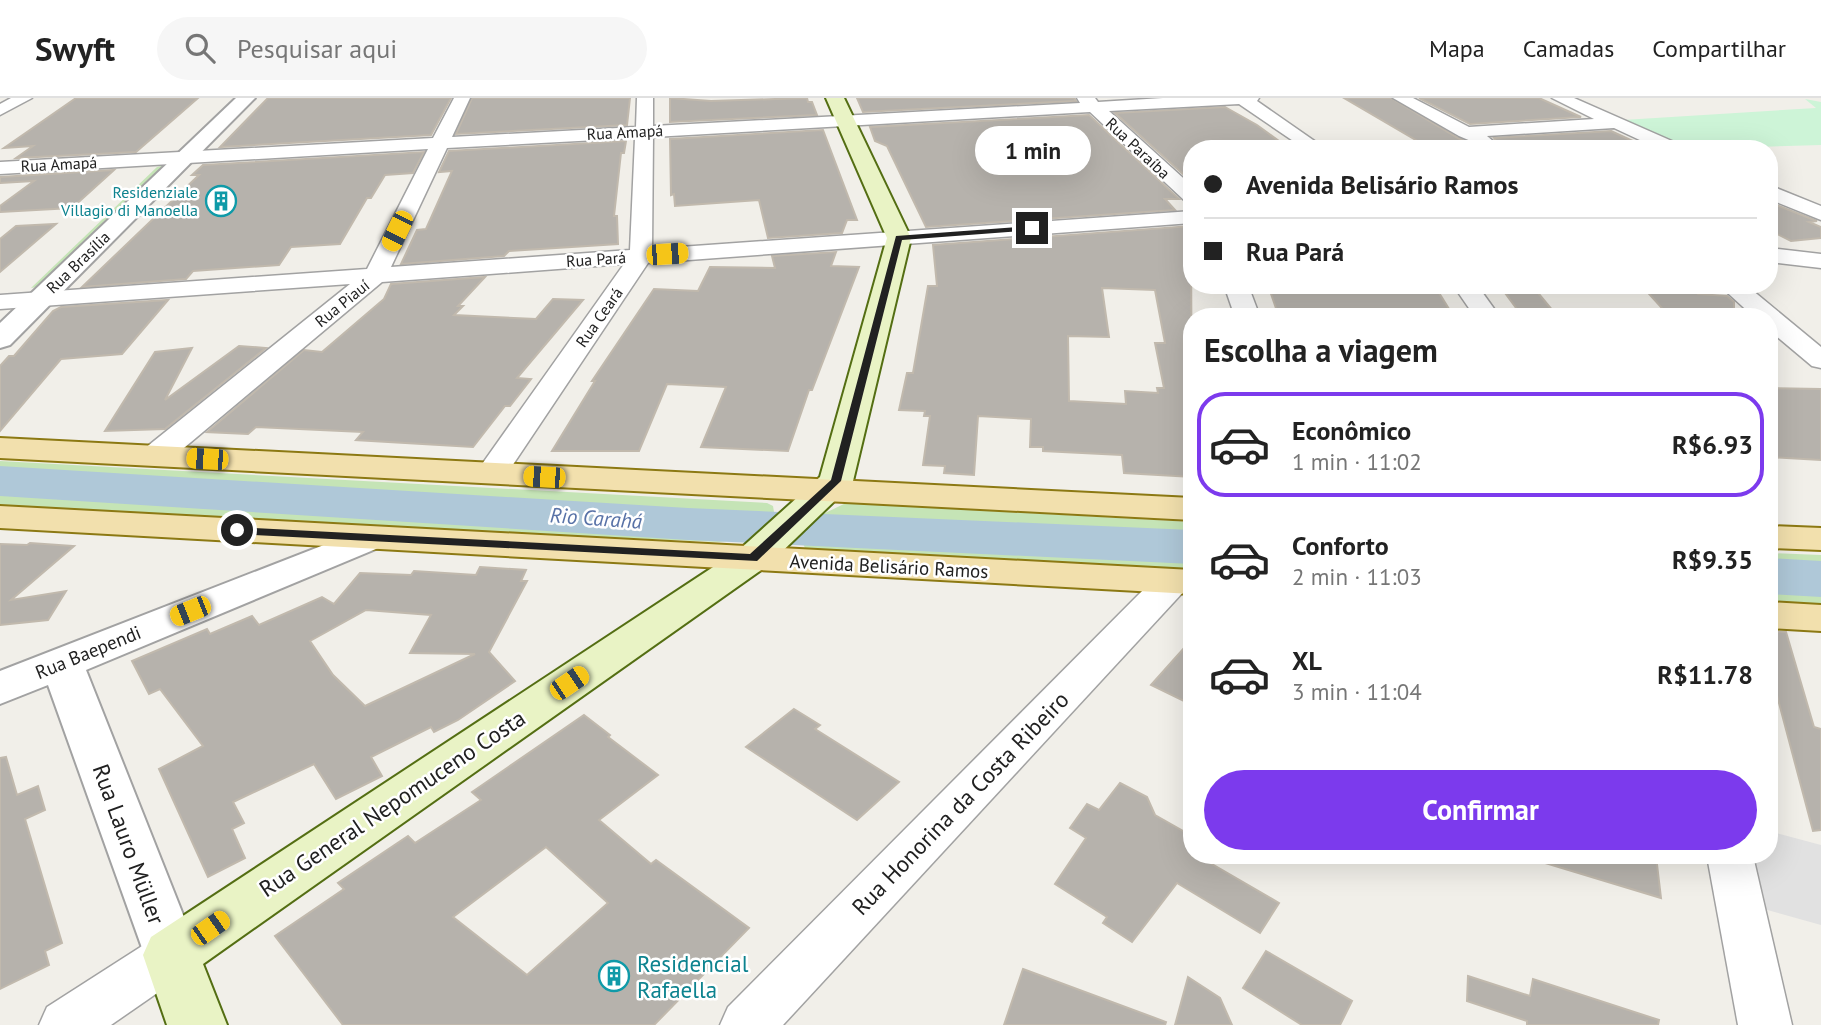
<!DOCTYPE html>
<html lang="pt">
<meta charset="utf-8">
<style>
:root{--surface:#fff;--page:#f6f6f6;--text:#222;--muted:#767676;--line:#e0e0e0;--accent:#7c3aed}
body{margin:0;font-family:"PT Sans",sans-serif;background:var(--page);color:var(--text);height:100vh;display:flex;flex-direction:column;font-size:26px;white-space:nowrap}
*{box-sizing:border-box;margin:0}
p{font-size:23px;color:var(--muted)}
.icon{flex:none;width:38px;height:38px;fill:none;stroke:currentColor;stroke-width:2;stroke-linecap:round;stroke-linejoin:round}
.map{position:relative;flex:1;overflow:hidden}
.details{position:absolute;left:1183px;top:210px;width:595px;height:556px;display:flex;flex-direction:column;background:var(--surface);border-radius:28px;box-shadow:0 7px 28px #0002}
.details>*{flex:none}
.guide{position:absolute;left:1183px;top:42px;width:595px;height:154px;border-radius:28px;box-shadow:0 7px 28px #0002;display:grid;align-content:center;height:154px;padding:0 21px;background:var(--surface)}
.end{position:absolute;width:32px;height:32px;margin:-16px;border:9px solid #212121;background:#fff;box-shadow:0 0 0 4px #fff}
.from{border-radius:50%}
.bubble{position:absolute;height:49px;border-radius:24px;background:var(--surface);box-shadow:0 7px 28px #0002;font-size:23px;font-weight:800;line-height:49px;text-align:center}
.car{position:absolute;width:21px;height:42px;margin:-21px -10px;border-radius:9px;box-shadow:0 0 5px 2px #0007;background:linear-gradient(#f5c518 24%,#345 0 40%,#f5c518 0 76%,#345 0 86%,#f5c518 0)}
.guide b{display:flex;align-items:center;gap:24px;height:66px;font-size:26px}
.guide b+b{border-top:2px solid var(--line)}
.guide i{width:18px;height:18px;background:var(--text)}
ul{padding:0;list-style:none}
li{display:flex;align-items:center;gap:21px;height:105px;margin:0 14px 10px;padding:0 7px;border:4px solid transparent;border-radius:28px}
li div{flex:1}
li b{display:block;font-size:26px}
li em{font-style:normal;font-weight:800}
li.active{border-color:var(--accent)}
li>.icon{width:63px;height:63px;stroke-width:1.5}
h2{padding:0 21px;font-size:32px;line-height:84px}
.cta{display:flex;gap:14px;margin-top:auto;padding:14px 21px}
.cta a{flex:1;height:80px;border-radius:42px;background:var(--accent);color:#fff;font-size:28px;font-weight:800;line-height:80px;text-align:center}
header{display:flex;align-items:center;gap:42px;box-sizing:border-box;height:98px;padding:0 35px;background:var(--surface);border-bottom:2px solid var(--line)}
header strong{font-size:33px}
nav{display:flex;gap:38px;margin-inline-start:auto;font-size:24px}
.search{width:490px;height:63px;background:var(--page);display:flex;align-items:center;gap:18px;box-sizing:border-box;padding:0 24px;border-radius:38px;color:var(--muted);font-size:26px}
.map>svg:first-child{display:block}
</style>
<header>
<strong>Swyft</strong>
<div class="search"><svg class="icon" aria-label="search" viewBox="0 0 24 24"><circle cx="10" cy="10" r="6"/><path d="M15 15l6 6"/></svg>Pesquisar aqui</div>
<nav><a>Mapa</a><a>Camadas</a><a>Compartilhar</a></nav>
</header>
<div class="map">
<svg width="1821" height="927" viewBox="0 0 1821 927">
<rect width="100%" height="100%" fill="#f1efe9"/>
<g fill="#c5e4b6">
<polygon points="169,66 43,188 31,190 157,69"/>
<polygon points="0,363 767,405 773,408 774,414 744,441 719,444 321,427 0,407"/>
<polygon points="846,405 1192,424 1192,472 847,454 805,450 800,439 823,416"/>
<polygon points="1769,455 1821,457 1821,509 1769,506"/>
</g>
<polygon fill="#cdf4d7" points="1805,1 1821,4 1821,47 1687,51 1623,22 1816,10"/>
<polygon fill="#e1e1e1" points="1769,733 1821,747 1821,827 1739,804 1730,758 1769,758"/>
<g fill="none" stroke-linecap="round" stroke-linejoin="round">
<g fill="#afc8d8" fill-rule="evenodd">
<polygon points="0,368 688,410 1192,432 1192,466 688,442 0,398"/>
<polygon points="1769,460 1821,463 1821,499 1769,496"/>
</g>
</g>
<g fill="#b6b2ac" stroke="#c1b9ad" stroke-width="2" fill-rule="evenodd">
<polygon points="76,0 198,0 136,54 16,60 33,48 4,50"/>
<polygon points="268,0 451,0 431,37 220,49"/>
<polygon points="472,0 630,0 627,27 456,36"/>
<polygon points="670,0 711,3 807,0 808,4 812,4 817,17 670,24"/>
<polygon points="857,0 1074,0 1076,3 863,14"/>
<polygon points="1344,0 1391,0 1458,40 1482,51 1441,51 1421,45"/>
<polygon points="1419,0 1539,0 1581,19 1470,26"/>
<polygon points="1225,9 1257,27 1290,51 1192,51 1192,84 1115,15"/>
<polygon points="1089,17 1179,101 1165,101 1175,112 926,129 887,48 875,43 870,29"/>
<polygon points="823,32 857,122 847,122 842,135 768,140 759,102 675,108 674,96 671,97 670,41"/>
<polygon points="1611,33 1650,51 1487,51 1497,44 1494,40"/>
<polygon points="626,43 624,55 621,55 614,118 617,118 618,146 509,153 504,158 401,166 417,132 426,131 452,73 439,74 449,53"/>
<polygon points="424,54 413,75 385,77 371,100 367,100 340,146 291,149 279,167 193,173 186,181 82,189 199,77 192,77 203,67"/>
<polygon points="114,72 72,110 0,114 0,108 34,83 0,85 0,79"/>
<polygon points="1769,104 1817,123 1809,124 1821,129 1821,140 1791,143 1769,132"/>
<polygon points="56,126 0,174 0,141 16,128"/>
<path d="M1191 128 1192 379 1124 375 1122 357 1043 353V349H1030L1031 321 978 318 974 377 944 375 945 368 923 367 930 318H924L925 313 899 312 907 275H913L928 188H937L933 147ZM1102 190 1155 192 1165 245H1155L1164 290H1157L1158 295 1125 293 1126 306 1069 303 1068 238 1109 239Z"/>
<polygon points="836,154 831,168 859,169 812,292 809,292 788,353 701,349 726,289 667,286 639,353 552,353 595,283 592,283 654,191 698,193 710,169 775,170 772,158"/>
<polygon points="485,179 458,208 463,208 454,217 536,221 553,201 583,202 517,280 531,281 510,308 505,308 473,349 356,342 363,334 256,329 248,336 207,334 304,252 322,254 384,201 391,186"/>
<polygon points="1268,187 1436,190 1454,219 1279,219"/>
<polygon points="1641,187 1688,187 1698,196 1727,198 1734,204 1734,219 1670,219"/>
<polygon points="1500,188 1534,190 1558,219 1522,218"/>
<polygon points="168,202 122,256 61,261 0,333 0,268 9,258 14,258 53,213 61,209"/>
<polygon points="239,248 266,250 165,331 105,333 155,254 192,250 165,302"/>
<polygon points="1769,290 1821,291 1821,362 1769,359"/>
<polygon points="30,445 74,448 11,502 66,493 48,522 0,527 0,446 27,447"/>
<path d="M480 469 526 472 521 483H527L489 554 515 583 458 622 434 634 431 629 371 659 382 678 336 701 314 666 233 704 244 725 232 731 245 760 208 779 159 671 203 648 160 591 149 596 132 563 207 531 210 536 252 518 259 527 322 499 334 506 360 475 411 477 414 473 476 477ZM366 512 431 517 410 555 475 556 365 608 333 577 310 543Z"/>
<polygon points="1769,533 1786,534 1814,629 1821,631 1821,732 1813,733 1775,590 1769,589"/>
<polygon points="1192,541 1192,607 1151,587"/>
<polygon points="794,611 820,627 815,631 899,684 857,722 746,649"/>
<path d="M584 617 610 637 608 639 658 677 599 722 651 766 656 762 749 830 654 927H343L275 838 344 791 338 785 408 738 415 745 481 702 472 694ZM546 749 608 805 527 877 453 819Z"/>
<polygon points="6,659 17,697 38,688 45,712 25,721 62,845 45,853 49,867 0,891 0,660"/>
<polygon points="1120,685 1147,699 1155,717 1192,738 1192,758 1198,758 1279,805 1260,835 1177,785 1132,844 1103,825 1107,819 1055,786 1086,740 1070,730 1087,706 1099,712"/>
<polygon points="1543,758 1656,758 1661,800 1542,764"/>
<polygon points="1266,853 1352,903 1340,927 1302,927 1243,890"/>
<polygon points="1023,871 1166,924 1165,927 1004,927"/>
<polygon points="1468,878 1530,898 1533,881 1659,922 1658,927 1527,927 1527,923 1467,903"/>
<polygon points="1188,879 1220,900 1232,927 1175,927"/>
</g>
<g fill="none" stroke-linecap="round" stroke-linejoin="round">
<g stroke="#a2a2a2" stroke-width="3">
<g id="minor">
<polygon points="11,0 32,0 0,17 0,6"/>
<path d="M454 0H470L452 39 636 29 637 0H653V28L1080 5 1077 0H1095L1098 4 1163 0H1259L1257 3 1326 51H1305L1239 6 1109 13 1192 88V105L1185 103 1090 14 653 39 652 151 1192 113V125L648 165 502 383 491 385 480 383 475 376 624 166 382 184 166 365 155 367 144 365 140 358 144 351 350 186 0 211V197L367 171 428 51 0 76V64L433 40ZM635 40 630 152 391 169 447 50Z"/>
<polygon points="1393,0 1413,0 1469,29 1594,21 1552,0 1574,0 1681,47 1684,51 1659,51 1614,30 1487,38 1494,44 1485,49 1459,38"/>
<polygon points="1769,87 1821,108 1821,122 1769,101"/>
<polygon points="1769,150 1821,156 1821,170 1769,164"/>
<polygon points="1224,187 1248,187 1260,219 1235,219"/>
<polygon points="1453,187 1477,187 1500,219 1475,219"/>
<polygon points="1719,187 1746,187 1821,249 1821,270 1812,268 1769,232 1769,219 1754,219"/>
<polygon points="1173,472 1186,475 1191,483 1186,491 783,927 720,927 728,909 1160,475"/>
<polygon points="1707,758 1753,758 1792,927 1738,927"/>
<polygon points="171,834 189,841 196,857 189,873 111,927 39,927 47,909 153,841"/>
</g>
</g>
<g stroke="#a2a2a2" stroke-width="4">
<g id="tertiary">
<polygon points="236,0 255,0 10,247 0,250 0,225"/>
<polygon points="370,429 383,432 389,440 383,448 86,572 199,857 191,875 171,882 151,875 48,587 0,606 0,573"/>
</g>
</g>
<g stroke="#546e13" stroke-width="4">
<polygon id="secondary" points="826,0 844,0 911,140 853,383 848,390 767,468 203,866 227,927 167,927 143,857 151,839 739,452 820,379 887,140"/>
</g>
<g stroke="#8c7913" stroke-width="4">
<g id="primary">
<polygon points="0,340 1192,400 1192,422 0,360"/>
<polygon points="0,408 1192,472 1192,496 0,430"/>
<polygon points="1769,428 1821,430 1821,452 1769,450"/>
<polygon points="1769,504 1821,507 1821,533 1769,530"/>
</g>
</g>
<use href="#minor" fill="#fff" fill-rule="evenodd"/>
<use href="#tertiary" fill="#fff" fill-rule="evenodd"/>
<use href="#secondary" fill="#e9f3c5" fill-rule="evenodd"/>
<use href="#primary" fill="#f2e0ad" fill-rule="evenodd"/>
</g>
<polygon fill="#212121" points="1032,128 1034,132 902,142 841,383 757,463 237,436 232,432 237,429 750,456 831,382 896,138"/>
<defs>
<g id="building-ring" transform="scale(1.575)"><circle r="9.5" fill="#fff" stroke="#0f9aa8" stroke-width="1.5"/><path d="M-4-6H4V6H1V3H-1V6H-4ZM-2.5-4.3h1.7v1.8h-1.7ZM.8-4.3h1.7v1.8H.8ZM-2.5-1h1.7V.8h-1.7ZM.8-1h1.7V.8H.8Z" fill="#0f9aa8"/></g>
</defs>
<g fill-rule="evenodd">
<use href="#building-ring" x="221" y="103"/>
<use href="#building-ring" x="614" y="878"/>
</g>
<g text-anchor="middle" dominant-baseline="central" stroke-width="5" stroke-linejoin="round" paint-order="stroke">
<g font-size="16" fill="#212121" stroke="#fff">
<text transform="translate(625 34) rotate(-3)">Rua Amapá</text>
<text transform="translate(1138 50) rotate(43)">Rua Paraíba</text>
<text transform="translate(59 66) rotate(-3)">Rua Amapá</text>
<text transform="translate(596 161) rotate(-4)">Rua Pará</text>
<text transform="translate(78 164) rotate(-44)">Rua Brasília</text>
<text transform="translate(342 205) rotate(-39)">Rua Piauí</text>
<text transform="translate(599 219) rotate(-55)">Rua Ceará</text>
</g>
<g font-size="16" fill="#0d838f" stroke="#fff" text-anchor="end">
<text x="198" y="94">Residenziale<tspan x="198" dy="18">Villagio di Manoella</tspan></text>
</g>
<g font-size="19" fill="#212121" stroke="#fff">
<text transform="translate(889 468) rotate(3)">Avenida Belisário Ramos</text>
<text transform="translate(88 554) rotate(-22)">Rua Baependi</text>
</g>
<g font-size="21" font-style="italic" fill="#5872a7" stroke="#fff">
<text transform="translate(596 420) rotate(4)">Rio Carahá</text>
</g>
<g font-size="23" fill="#212121" stroke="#fff">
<text transform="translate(392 705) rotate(-34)">Rua General Nepomuceno Costa</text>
<text transform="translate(960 705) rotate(-46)">Rua Honorina da Costa Ribeiro</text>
<text transform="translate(129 746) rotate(70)">Rua Lauro Müller</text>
</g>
<g font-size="23" fill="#0d838f" stroke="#fff" text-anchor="start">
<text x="637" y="865">Residencial<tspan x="637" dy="26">Rafaella</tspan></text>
</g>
</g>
</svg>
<i class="end from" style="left:237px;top:432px"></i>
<i class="end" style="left:1032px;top:130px"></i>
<div class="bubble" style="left:975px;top:28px;width:116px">1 min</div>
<i class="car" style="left:397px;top:133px;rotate:206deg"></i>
<i class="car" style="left:667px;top:156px;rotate:86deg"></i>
<i class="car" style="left:207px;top:361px;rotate:273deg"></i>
<i class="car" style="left:544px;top:379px;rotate:273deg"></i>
<i class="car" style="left:190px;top:513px;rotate:248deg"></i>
<i class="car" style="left:569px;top:585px;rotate:56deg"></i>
<i class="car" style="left:210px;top:830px;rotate:55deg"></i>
<div class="guide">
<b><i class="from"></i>Avenida Belisário Ramos</b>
<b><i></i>Rua Pará</b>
</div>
<section class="details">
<h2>Escolha a viagem</h2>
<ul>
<li class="active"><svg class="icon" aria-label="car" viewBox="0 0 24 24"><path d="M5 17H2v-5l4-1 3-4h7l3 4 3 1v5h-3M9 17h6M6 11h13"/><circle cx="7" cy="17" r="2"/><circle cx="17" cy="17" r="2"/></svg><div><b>Econômico</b><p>1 min · 11:02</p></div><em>R$6.93</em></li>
<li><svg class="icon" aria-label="car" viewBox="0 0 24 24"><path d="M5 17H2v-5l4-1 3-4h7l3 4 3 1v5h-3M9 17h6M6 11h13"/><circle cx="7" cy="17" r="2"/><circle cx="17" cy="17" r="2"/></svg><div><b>Conforto</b><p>2 min · 11:03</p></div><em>R$9.35</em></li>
<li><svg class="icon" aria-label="car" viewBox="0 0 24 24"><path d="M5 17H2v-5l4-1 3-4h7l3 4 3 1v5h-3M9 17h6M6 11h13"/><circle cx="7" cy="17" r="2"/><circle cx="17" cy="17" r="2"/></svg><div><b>XL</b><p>3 min · 11:04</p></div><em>R$11.78</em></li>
</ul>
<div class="cta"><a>Confirmar</a></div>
</section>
</div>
